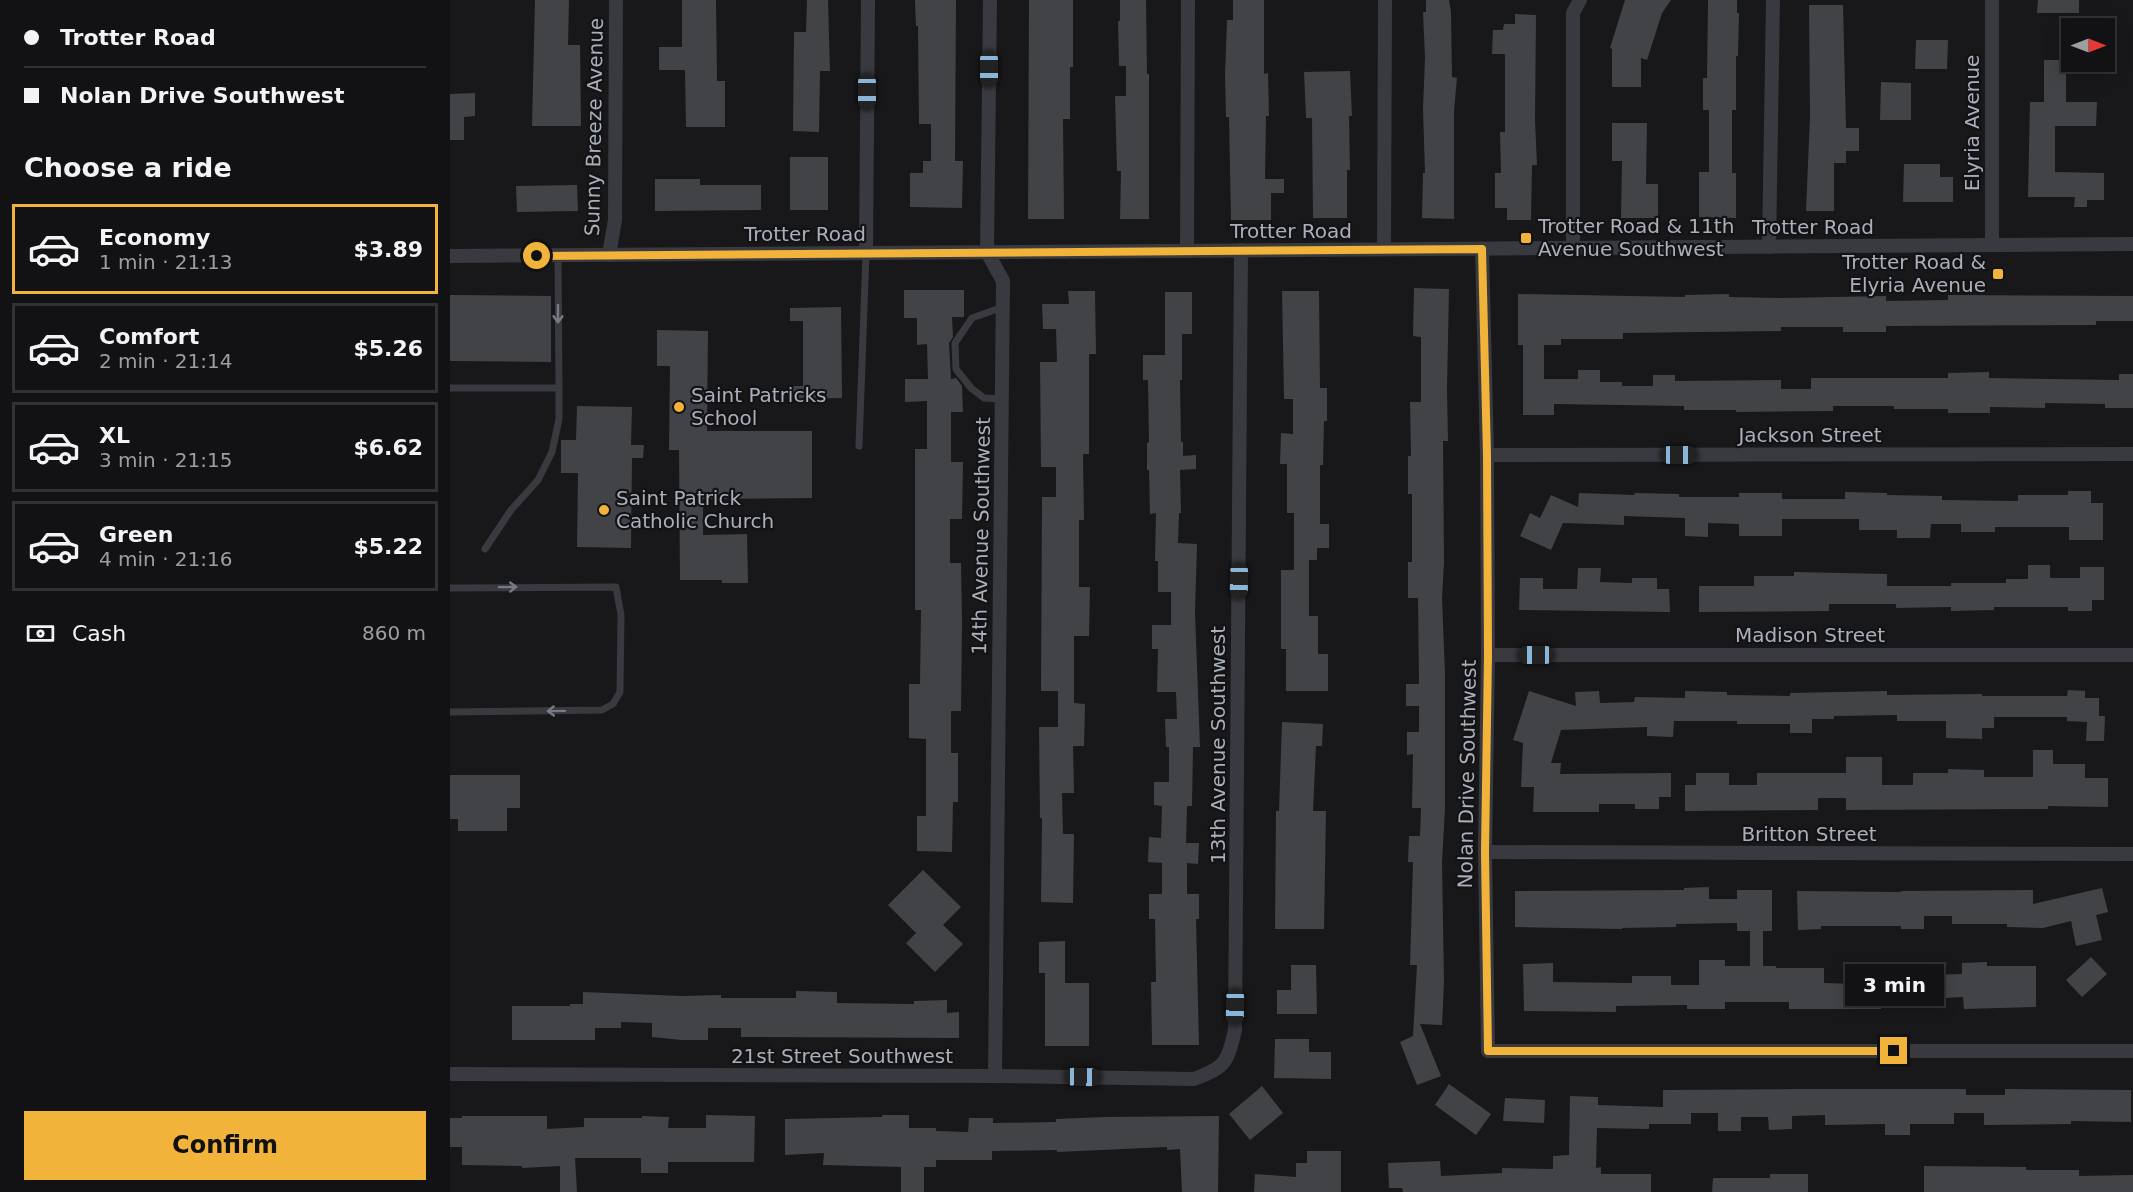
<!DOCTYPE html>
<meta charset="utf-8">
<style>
:root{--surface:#121214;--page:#1b1b1d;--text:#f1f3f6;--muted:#9c9ea0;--line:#313234;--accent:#f1b339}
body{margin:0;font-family:"DejaVu Sans",sans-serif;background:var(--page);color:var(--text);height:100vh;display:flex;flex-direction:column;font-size:22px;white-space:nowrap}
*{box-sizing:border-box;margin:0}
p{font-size:20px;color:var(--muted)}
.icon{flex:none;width:33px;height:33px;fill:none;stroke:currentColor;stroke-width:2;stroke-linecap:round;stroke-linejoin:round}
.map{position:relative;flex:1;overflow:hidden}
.sheet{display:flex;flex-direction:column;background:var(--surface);width:450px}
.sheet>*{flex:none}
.banner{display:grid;align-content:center;height:132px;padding:0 24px;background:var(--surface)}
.needle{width:39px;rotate:90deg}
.fabs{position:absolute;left:1611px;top:18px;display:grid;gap:12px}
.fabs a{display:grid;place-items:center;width:54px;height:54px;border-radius:0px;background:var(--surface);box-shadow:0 3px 15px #0003,0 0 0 2px var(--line);font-size:30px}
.end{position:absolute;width:27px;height:27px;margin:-14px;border:8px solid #f1b339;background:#111;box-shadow:0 0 0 3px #111}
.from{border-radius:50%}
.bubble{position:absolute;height:42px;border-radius:0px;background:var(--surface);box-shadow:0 3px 15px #0003,0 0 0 2px var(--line);font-size:20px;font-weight:600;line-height:42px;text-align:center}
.car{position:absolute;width:18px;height:36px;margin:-18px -9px;border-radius:8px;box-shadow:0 0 4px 2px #0007;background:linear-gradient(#222 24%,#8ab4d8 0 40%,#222 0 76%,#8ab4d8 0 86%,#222 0)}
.banner b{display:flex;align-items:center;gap:21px;height:57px;font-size:22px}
.banner b+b{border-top:2px solid var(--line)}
.banner i{width:15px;height:15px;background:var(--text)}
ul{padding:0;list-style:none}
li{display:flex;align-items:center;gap:18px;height:90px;margin:0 12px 9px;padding:0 12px;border:3px solid var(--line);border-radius:0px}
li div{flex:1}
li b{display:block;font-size:22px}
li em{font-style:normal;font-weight:600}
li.current{border-color:var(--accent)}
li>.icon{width:54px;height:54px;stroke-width:1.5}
h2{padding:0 24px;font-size:27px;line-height:72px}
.pay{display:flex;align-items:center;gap:15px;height:66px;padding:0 24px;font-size:22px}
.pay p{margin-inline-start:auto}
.button{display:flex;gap:12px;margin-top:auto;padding:12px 24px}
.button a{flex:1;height:69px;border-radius:0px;background:var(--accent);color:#111;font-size:24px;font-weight:600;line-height:69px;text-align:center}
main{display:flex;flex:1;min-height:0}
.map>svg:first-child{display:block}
</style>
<main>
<section class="sheet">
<div class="banner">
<b><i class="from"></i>Trotter Road</b>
<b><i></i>Nolan Drive Southwest</b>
</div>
<h2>Choose a ride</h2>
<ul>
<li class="current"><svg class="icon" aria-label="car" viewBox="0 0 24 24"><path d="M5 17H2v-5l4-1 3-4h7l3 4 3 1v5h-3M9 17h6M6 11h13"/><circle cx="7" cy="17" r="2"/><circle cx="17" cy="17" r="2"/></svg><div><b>Economy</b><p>1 min · 21:13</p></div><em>$3.89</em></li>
<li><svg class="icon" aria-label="car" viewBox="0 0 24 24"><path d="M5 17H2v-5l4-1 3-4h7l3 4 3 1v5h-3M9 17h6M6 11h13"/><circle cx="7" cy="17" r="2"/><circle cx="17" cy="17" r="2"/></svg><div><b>Comfort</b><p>2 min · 21:14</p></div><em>$5.26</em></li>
<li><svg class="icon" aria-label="car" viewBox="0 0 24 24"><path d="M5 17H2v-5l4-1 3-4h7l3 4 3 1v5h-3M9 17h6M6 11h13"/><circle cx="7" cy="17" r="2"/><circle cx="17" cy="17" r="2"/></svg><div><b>XL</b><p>3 min · 21:15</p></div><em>$6.62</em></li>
<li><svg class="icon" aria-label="car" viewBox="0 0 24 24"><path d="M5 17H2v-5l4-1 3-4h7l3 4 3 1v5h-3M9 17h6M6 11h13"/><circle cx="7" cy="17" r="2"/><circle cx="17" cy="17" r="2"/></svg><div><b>Green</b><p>4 min · 21:16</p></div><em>$5.22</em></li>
</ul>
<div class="pay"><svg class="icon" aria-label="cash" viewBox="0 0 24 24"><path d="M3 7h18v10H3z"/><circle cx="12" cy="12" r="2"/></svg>Cash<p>860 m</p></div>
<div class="button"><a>Confirm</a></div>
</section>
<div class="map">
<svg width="1683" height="1192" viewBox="0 0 1683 1192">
<rect width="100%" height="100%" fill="#18181a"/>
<g fill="#424347">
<polygon points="85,0 119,0 118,45 130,45 131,126 82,126"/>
<polygon points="232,0 266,0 267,81 275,81 275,127 236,127 235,70 209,70 209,47 232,47"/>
<polygon points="357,0 378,0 380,71 370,71 369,132 343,131 344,32 356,32"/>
<polygon points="465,0 506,0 505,161 513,161 512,208 460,207 460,173 473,173 473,161 481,161 481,124 469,124 468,26 466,26"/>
<polygon points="579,0 623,0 623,67 620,67 620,119 613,119 614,219 578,219"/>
<polygon points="670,0 696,0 697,74 699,74 699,219 670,219 671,171 667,171 665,96 676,96 676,66 669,66 668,21 670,21"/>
<polygon points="783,0 814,0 814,74 818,73 819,116 816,116 815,179 834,179 834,193 821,193 821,220 781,220 779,117 776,117 775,75 777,20 783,20"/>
<polygon points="976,0 999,0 1001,12 1002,77 1007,78 1004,111 1004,219 972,218 973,173 975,173 973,109 975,57 973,12 976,12"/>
<polygon points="1175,0 1221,0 1212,13 1197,60 1191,58 1191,87 1162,87 1162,49 1160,48"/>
<polygon points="1258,0 1287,0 1287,13 1289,13 1288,56 1286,56 1286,110 1282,110 1282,173 1286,173 1286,218 1249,217 1249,172 1259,172 1259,110 1253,110 1253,78 1257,78"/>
<polygon points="1588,0 1629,0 1629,13 1587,13"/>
<polygon points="1359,5 1393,5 1396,128 1409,128 1409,151 1396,151 1396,163 1384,163 1384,211 1356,211 1360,116"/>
<polygon points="1065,14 1086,15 1085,120 1087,165 1082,165 1081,220 1057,220 1057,208 1045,208 1045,173 1051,173 1050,132 1055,132 1055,54 1042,54 1043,30 1053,30 1054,24 1065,24"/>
<polygon points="1466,40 1498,40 1497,69 1465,69"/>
<polygon points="1594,60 1616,60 1616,102 1647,102 1646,126 1605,126 1605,172 1654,173 1654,200 1637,200 1637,207 1624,207 1625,197 1578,197 1580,102 1594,102"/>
<polygon points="900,71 902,116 899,116 900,170 897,170 897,218 863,218 862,118 856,118 854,72"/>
<polygon points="1431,82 1461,83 1461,120 1430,120"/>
<polygon points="25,93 25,116 14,117 14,140 0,140 0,94"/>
<polygon points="1162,123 1197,123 1196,184 1208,184 1208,218 1171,218 1172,161 1162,161"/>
<rect x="340" y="157" width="38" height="53"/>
<polygon points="1454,164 1490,164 1490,177 1503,177 1503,202 1453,202"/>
<polygon points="205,179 250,179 250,185 311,185 311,210 205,211"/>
<polygon points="127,185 128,211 67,212 66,186"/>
<polygon points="964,288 999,289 997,390 998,441 993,441 994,562 992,598 995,673 995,808 992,862 994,982 992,1025 970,1024 991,1076 967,1085 950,1042 963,1036 967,965 960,965 963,862 958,862 959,836 970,836 971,808 962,808 963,754 957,755 957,732 969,732 969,706 956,706 956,684 969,684 968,598 958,598 958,562 962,562 962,494 958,494 958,456 961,456 960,402 971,402 971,337 963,336"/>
<polygon points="454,290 514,290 514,317 502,317 503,337 499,343 501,379 506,378 512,386 513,412 501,412 501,462 513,462 512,519 500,519 500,563 511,563 512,622 511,711 501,711 501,753 508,753 508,802 503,802 502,852 467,851 467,816 476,816 476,739 459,738 459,684 470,684 471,610 465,610 465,449 477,449 477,401 455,402 455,379 478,379 477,344 467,345 467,318 454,318"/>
<polygon points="618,291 645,291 646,354 639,354 639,454 633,454 634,520 629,520 629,587 640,587 639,636 624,636 624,703 635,704 634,746 623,746 624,793 612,793 613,834 624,834 623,903 591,902 592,818 590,818 589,727 608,727 608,691 591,691 592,497 606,497 606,467 591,467 590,362 607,362 606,329 593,329 592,304 619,304"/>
<polygon points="832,291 869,291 870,388 877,388 877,421 874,421 873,465 870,465 870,524 879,524 879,548 867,548 867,560 859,560 859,616 868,616 868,654 878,654 878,691 836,691 836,649 831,649 831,570 844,570 844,513 837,513 837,464 830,464 831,433 843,434 843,399 834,399"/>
<polygon points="715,292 742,292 742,334 732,334 732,380 730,380 731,442 733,442 733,456 746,455 746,469 730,470 731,513 729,513 728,543 747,544 745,613 750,747 743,747 742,806 737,806 736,843 749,843 748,864 737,863 737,894 749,894 749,919 746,919 749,1045 702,1045 701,982 706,982 705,919 699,919 699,894 712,894 712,863 698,862 699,837 711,838 712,806 704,805 704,782 719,782 719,747 716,747 715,719 727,719 726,692 707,692 708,649 702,649 702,625 721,625 721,592 708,592 708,561 705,561 706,513 700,514 699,470 697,470 697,443 699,442 698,380 693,380 693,355 715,355"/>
<polygon points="1068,294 1235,297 1235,295 1279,294 1279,297 1331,298 1436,296 1436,301 1498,300 1498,295 1683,296 1683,321 1646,321 1646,325 1436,326 1436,332 1393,332 1393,327 1331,327 1331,331 1173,333 1173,339 1111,339 1111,345 1094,345 1094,379 1128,379 1128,370 1150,370 1150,382 1172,382 1172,386 1203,386 1203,375 1225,375 1225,381 1331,380 1331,389 1361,389 1361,378 1498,378 1498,373 1539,372 1539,378 1669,380 1669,374 1683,374 1683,408 1655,408 1655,404 1595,403 1595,408 1540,407 1540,413 1498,413 1498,409 1444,409 1444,406 1383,406 1383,411 1286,412 1286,410 1234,410 1234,406 1104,404 1104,415 1073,415 1073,345 1068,345"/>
<polygon points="0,295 101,296 101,362 0,361"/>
<polygon points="391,307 392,398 341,399 341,386 353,386 353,321 340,321 340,308"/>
<polygon points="207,330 258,331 257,431 362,431 362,498 253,499 253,535 297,534 298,583 272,583 272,580 230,580 229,450 219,450 220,366 207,366"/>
<polygon points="127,406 182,407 181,445 194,445 193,458 182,458 181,548 127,547 128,473 111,473 111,440 126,440"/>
<polygon points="1618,491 1641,491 1641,503 1653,503 1653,540 1619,540 1619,527 1545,527 1545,532 1511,532 1511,524 1481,524 1480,538 1447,538 1447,530 1409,530 1409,519 1332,519 1332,536 1289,536 1289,524 1258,523 1258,537 1235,536 1235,518 1174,516 1174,525 1113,523 1101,550 1070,536 1080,513 1090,518 1101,495 1128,507 1129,493 1184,495 1185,493 1229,494 1229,497 1289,497 1289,493 1332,493 1332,499 1395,499 1395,492 1437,493 1437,495 1492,496 1492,500 1568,501 1568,495 1618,495"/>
<polygon points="1578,565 1600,565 1600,578 1630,578 1630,567 1654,567 1654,600 1642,600 1642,611 1618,611 1618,607 1544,607 1544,610 1501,611 1501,607 1446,608 1446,604 1379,604 1379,611 1249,612 1249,586 1304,586 1304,576 1344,576 1344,572 1437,574 1437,586 1501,586 1501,583 1556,583 1556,579 1578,579"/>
<polygon points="1128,568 1151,568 1150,582 1182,583 1182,578 1207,578 1207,589 1219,589 1220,612 1069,610 1070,578 1093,578 1093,589 1127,589"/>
<polygon points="1618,690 1635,691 1635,698 1649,698 1649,716 1655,716 1654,741 1636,741 1637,722 1617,721 1617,717 1544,717 1544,728 1532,728 1532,739 1496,738 1496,721 1447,721 1447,715 1384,716 1384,719 1362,719 1362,733 1340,733 1340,724 1287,724 1287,721 1224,721 1223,737 1197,736 1197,727 1111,730 1101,763 1111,763 1110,774 1221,773 1221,797 1209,797 1209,809 1185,809 1185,804 1149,804 1149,812 1083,812 1084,787 1071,787 1073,743 1063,740 1079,691 1126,706 1125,692 1149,691 1150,703 1184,702 1185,697 1235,698 1235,691 1277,692 1277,695 1340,696 1340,693 1437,691 1437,695 1532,694 1532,696 1617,696"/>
<polygon points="832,722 873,724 872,746 866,746 863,811 876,811 874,929 825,929 826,811 829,811"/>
<polygon points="1583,750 1603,750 1603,764 1635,764 1635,778 1658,778 1658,807 1598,806 1598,809 1396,810 1396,798 1368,798 1368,810 1235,811 1235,785 1246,785 1246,773 1279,773 1279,785 1307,785 1307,773 1396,773 1396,757 1432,757 1432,785 1463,785 1463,773 1498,773 1498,769 1534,770 1534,777 1583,777"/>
<polygon points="0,775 70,775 70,808 57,808 57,831 8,831 8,819 0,819"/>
<polygon points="473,870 511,907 493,925 513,944 485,972 456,943 466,933 438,905"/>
<polygon points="1259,887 1259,899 1287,899 1287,890 1322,890 1322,931 1313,931 1313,966 1326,966 1326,968 1374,968 1374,983 1408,984 1408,971 1479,972 1479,975 1512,974 1512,963 1537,962 1537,966 1586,966 1586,1007 1514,1009 1513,997 1479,999 1479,1007 1431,1008 1431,1009 1339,1009 1339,1002 1275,1002 1275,1009 1237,1009 1237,1005 1166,1006 1166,1012 1074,1011 1073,964 1103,963 1103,982 1182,983 1182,976 1221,976 1221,985 1249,985 1249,960 1275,960 1275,966 1300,966 1300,931 1287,931 1287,923 1226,924 1226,927 1172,928 1172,929 1065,927 1065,891 1234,890 1234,888"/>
<polygon points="1652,888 1658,912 1646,915 1652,940 1626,946 1621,921 1593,928 1557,927 1557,924 1502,924 1502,916 1474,916 1474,929 1451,929 1451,926 1371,926 1371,929 1348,930 1347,891 1451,892 1451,891 1583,890 1583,904"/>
<polygon points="615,941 615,983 639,983 639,1046 595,1046 595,973 589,973 589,942"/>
<polygon points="1641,957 1657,974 1632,997 1616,980"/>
<polygon points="841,965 866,965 867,1014 827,1014 827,990 841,990"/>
<polygon points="346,991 387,992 387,1003 464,1004 464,1001 497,1000 497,1013 509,1012 509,1038 291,1037 291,1028 258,1028 258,1040 232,1040 202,1037 202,1023 171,1022 171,1028 145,1028 145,1040 62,1040 62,1006 120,1006 120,1004 133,1004 133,992 232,996 271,995 271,998 346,998"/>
<polygon points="825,1039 859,1039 859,1052 881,1052 881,1079 824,1078"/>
<polygon points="999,1084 1041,1114 1026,1135 985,1105"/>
<polygon points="812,1086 833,1113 800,1140 779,1114"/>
<polygon points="1353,1089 1516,1089 1516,1095 1555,1095 1555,1089 1681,1090 1681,1122 1621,1121 1621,1124 1534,1125 1534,1113 1504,1113 1504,1124 1460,1124 1460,1135 1435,1135 1435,1124 1375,1125 1375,1115 1342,1116 1342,1129 1319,1130 1318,1117 1291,1117 1291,1131 1268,1131 1268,1113 1241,1113 1241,1124 1199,1124 1199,1129 1147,1128 1146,1168 1151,1167 1151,1174 1201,1174 1201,1192 953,1192 952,1188 939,1188 938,1163 990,1161 991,1176 1052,1173 1052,1168 1103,1169 1103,1156 1119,1155 1120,1096 1148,1097 1148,1105 1213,1107 1213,1090"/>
<polygon points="1055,1098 1095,1100 1094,1123 1053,1121"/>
<polygon points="256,1115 305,1116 304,1162 218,1162 218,1173 191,1173 191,1158 125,1158 127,1192 110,1192 110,1166 72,1168 72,1166 12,1165 12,1147 0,1147 0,1118 12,1118 12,1116 97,1116 97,1129 134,1127 134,1118 192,1118 192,1116 219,1117 218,1128 256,1128"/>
<polygon points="432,1115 459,1115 459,1128 486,1128 486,1131 518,1132 519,1118 543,1118 543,1123 606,1122 606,1119 655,1117 769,1116 768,1192 732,1192 730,1149 717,1150 717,1147 607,1152 607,1150 542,1151 542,1160 486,1160 486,1167 474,1167 474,1192 451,1192 451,1167 373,1165 374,1153 335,1155 335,1119 432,1117"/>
<polygon points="857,1151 891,1151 891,1192 804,1192 805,1174 846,1177 846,1163 857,1163"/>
<polygon points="1474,1166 1576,1167 1576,1170 1629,1170 1629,1176 1683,1175 1683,1192 1474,1192"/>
<polygon points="1320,1174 1358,1174 1358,1192 1262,1192 1263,1178 1320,1178"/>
</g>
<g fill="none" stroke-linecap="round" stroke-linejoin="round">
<g stroke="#393a3f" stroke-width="7">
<polyline points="0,388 109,388 108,256"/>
<polyline points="552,399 534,398 521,388 506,369 505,343 522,318 553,307"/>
<polyline points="409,446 416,253"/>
<polyline points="35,549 61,510 88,480 102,452 109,419 109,388"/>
<polyline points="0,588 166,587 171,615 170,692 163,704 152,710 0,712"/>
</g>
<g stroke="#393a3f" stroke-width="14">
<polyline points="540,0 537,252 553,281 545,1076"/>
<polyline points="1542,0 1542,245"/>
<polyline points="1319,247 1323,0"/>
<polyline points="1123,248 1123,13 1130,0"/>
<polyline points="934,249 935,0"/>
<polyline points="1032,249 1037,455 1038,655 1035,852 1038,1051 1683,1051"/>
<polyline points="737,251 738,0"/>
<polyline points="416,253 418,0"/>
<polyline points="159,255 165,220 166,0"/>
<polyline points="0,256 1683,244"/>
<polyline points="1037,455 1683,454"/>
<polyline points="1038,655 1683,655"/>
<polyline points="1035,852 1683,854"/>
<path d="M0 1074 545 1076 744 1079C776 1067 777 1063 785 1030L791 250"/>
</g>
</g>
<defs><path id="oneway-shaft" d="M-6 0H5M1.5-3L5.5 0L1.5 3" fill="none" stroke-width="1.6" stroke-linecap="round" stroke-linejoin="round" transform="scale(1.5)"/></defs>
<g stroke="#777a82">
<use href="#oneway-shaft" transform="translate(108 314) rotate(90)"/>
<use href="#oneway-shaft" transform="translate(58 587) rotate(-1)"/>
<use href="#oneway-shaft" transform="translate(106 711) rotate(179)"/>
</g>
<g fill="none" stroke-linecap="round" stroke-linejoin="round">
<polyline stroke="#f1b339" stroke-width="8" points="87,256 1032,249 1037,455 1038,655 1035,852 1038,1051 1444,1051"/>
</g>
<g fill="#f1b339" stroke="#131315" stroke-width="2">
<rect x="1070" y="232" width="12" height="12" rx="3"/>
<rect x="1542" y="268" width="12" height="12" rx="3"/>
<circle cx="229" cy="407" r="6"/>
<circle cx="154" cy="510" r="6"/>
</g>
<g text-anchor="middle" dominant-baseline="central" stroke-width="4.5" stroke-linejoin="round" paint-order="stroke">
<g font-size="20" fill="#aaafb9" stroke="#131315">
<text transform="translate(1522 123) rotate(-90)">Elyria Avenue</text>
<text transform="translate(144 127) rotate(-89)">Sunny Breeze Avenue</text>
<text x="1363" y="227">Trotter Road</text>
<text x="841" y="231">Trotter Road</text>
<text x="355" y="234">Trotter Road</text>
<text x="1360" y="435">Jackson Street</text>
<text transform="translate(531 536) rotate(-89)">14th Avenue Southwest</text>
<text x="1360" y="635">Madison Street</text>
<text transform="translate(768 745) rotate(-90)">13th Avenue Southwest</text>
<text transform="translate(1017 774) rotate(-89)">Nolan Drive Southwest</text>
<text x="1359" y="834">Britton Street</text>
<text x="392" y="1056">21st Street Southwest</text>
</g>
<g font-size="20" fill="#aaafb9" stroke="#131315" text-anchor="start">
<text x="1088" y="226">Trotter Road &amp; 11th<tspan x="1088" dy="23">Avenue Southwest</tspan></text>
<text x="1536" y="262" text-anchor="end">Trotter Road &amp;<tspan x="1536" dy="23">Elyria Avenue</tspan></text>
<text x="241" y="395">Saint Patricks<tspan x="241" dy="23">School</tspan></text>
<text x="166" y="498">Saint Patrick<tspan x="166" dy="23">Catholic Church</tspan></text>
</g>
</g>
</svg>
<div class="fabs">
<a><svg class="needle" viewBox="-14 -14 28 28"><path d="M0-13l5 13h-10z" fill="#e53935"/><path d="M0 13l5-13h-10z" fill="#9c9ea0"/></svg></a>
</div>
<i class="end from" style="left:87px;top:256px"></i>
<i class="end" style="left:1444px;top:1051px"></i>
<div class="bubble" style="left:1395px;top:964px;width:99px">3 min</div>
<i class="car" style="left:539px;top:69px;rotate:180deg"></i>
<i class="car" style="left:417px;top:92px;rotate:180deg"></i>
<i class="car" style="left:1229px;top:455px;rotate:90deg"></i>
<i class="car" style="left:789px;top:581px;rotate:181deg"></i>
<i class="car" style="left:1086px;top:655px;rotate:270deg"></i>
<i class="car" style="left:785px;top:1007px;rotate:181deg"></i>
<i class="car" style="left:633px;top:1077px;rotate:91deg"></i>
</div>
</main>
